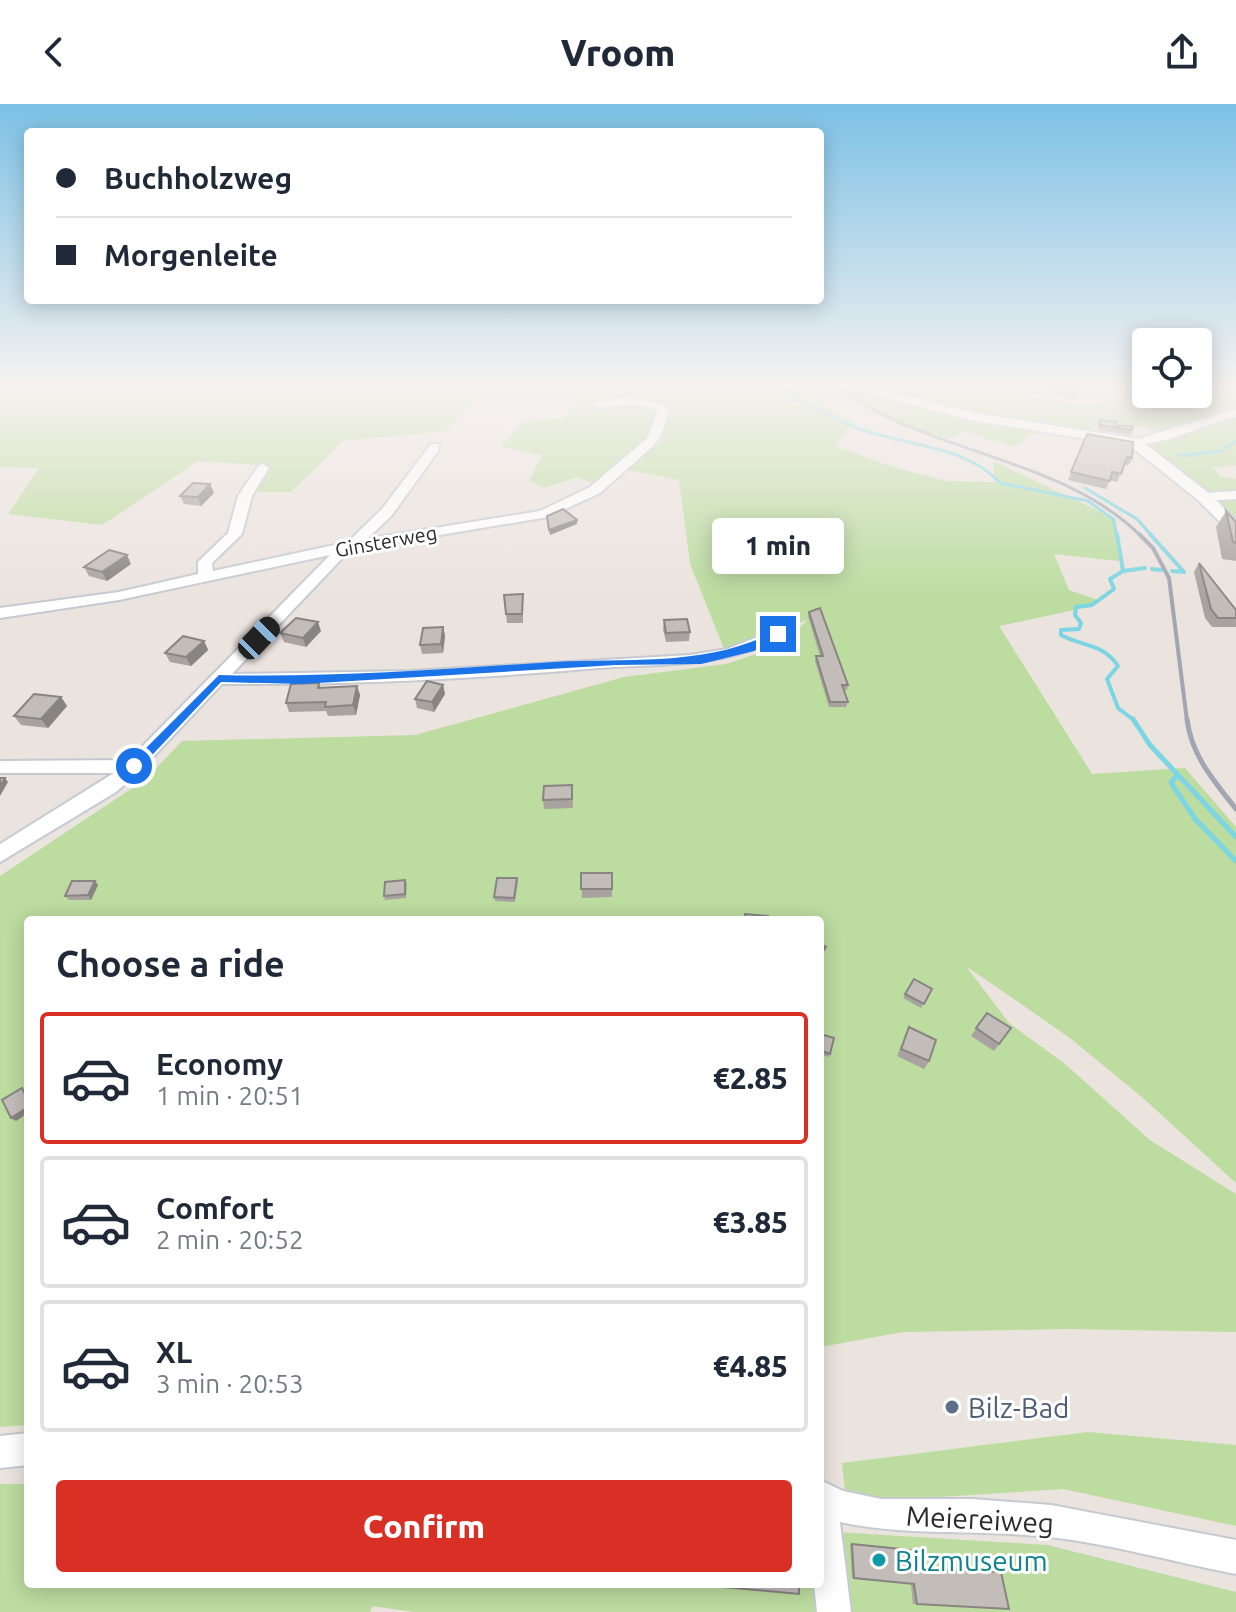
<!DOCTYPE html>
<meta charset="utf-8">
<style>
:root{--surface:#fff;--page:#f2f2f3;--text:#1f2937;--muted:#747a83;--line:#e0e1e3;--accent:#d93025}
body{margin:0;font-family:Ubuntu,sans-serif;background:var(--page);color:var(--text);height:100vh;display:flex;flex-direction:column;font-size:30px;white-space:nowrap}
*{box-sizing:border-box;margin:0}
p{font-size:26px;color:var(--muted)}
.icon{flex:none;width:44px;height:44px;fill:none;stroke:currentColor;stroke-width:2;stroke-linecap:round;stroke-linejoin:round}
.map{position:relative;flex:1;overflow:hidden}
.drawer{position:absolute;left:24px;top:812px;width:800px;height:672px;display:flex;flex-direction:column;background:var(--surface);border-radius:8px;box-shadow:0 4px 20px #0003}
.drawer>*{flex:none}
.hud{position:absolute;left:24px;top:24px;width:800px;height:176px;border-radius:8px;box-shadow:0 4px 20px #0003;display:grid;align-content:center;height:176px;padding:0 32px;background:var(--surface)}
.buttons{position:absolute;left:1132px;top:224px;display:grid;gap:16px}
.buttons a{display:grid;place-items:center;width:80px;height:80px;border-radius:8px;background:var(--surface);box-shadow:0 4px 20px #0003;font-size:40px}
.end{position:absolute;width:36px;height:36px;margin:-18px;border:10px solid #1a73e8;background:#fff;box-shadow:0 0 0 4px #fff}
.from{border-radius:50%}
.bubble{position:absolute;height:56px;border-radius:8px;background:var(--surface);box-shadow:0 4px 20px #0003;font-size:26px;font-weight:800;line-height:56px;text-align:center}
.car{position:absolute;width:24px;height:48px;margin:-24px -12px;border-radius:10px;box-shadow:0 0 6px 2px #0007;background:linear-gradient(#222 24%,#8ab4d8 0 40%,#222 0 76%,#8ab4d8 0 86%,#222 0)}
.hud b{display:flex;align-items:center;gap:28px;height:76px;font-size:30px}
.hud b+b{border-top:2px solid var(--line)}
.hud i{width:20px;height:20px;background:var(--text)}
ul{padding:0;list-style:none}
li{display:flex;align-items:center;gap:24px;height:132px;margin:0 16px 12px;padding:0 16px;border:4px solid var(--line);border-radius:8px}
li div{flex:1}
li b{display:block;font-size:30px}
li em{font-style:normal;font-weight:800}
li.current{border-color:var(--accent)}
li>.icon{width:72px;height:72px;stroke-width:1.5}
h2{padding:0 32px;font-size:36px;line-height:96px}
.action{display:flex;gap:16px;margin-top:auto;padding:16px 32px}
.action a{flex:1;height:92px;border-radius:8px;background:var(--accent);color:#fff;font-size:32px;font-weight:800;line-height:92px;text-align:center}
header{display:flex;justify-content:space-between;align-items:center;height:104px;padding:0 32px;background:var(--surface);font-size:36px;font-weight:800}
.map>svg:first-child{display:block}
</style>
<header><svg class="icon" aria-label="back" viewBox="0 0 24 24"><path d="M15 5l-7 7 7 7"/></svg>Vroom<svg class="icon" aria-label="share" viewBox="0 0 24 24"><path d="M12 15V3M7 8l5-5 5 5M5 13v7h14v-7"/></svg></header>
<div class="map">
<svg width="1236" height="1508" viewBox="0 0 1236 1508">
<rect width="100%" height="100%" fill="#ebe3de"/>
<g fill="#bcdca0">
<polygon points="0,284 518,284 508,293 480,290 446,327 343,337 291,388 257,388 269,362 198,357 102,421 8,410 39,364 0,363"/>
<polygon points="565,284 810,284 816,293 853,319 835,342 893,363 946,377 995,378 993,357 1116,415 1119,457 1054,450 1069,486 1101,497 1079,505 999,522 1092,670 1185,664 1236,723 1236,1079 1143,994 1070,934 966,862 1009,919 1065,960 1150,1036 1236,1090 1236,1228 1068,1225 903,1228 820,1243 820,816 28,816 28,1321 0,1323 0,772 146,675 182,637 415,631 624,573 726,560 781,542 807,516 724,545 690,460 679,376 625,365 604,385 578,373 544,384 529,377 542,351 501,343 522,318 564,314 582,287"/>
<polygon points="821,284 1014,284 1030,293 1086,302 1146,287 1146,290 1198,290 1198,284 1236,284 1236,361 1212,364 1222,373 1236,375 1236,421 1151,341 1161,332 1141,322 1097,320 1093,328 1048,321 1013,343 965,327 949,334 907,324"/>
<polygon points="1088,1328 1236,1341 1236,1422 1063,1385 864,1398 845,1388 842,1359"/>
<polygon points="0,1380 28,1380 28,1480 820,1480 820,1427 1047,1441 1236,1488 1236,1508 414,1508 372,1502 370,1508 0,1508"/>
</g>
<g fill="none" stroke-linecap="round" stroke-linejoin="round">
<g stroke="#7bd5e2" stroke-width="3">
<path d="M790 284 792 295C814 303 834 314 855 323 901 342 965 340 1000 379L1088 397 1113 415 1117 432"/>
<polyline points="1179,352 1221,347 1236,337"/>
<polyline points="1085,384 1137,415 1152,432"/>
</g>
<g stroke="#7bd5e2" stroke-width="4">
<path d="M1117 430 1123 467 1110 475 1114 485 1092 501 1076 503 1075 511 1081 519 1079 525 1061 526V531C1083 543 1103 539 1118 562L1107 575 1118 604 1135 617"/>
<polyline points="1150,430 1184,468 1172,467"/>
<polyline points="1152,465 1161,466"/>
<polyline points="1123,467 1145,464"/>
</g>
<g stroke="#7bd5e2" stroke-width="5">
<polyline points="1133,615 1150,641 1236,733"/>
<polyline points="1178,671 1171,678 1173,682 1196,716 1236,757"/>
</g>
<g stroke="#c5cad2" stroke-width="4">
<g id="minor">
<path d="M636 294 670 303 660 334 652 343 600 389 548 413 350 446 232 570 410 567 690 551 727 545 778 525 786 530 784 533C717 565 670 559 599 564 474 575 349 581 222 580L140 667 116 688 0 758V740L114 669H0V657L129 656 330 451 119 496 0 514V504L119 488 198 470V458L228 429 238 392 259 361 263 360 269 364 252 392 242 430 212 459 213 467 348 438 382 405 431 340H439V346L392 411 367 435 540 407 590 383 644 337 648 333 658 305 636 300 600 303 594 300 600 297Z"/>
<polygon points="1236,305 1236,312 1166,336 1134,342 1128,338"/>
<polygon points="1236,387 1236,395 1204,397 1197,393 1204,389"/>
<polygon points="28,1329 28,1361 0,1364 0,1332"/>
<path d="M820 1376 843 1387 881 1395H972L1051 1401 1236 1436V1470C1174 1458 1111 1440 1049 1433 979 1425 908 1433 840 1418L851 1508H817L814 1480H820Z"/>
</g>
</g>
<g stroke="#c5cad2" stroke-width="4">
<polygon id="tertiary" points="860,284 878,284 969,308 1139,335 1210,390 1236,416 1236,430 1230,428 1198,396 1130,342 969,316 861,287"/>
</g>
<use href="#minor" fill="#fff" fill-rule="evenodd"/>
<use href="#tertiary" fill="#fff" fill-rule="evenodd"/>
<path stroke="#a1a6b2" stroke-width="3" d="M840 284C859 296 878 309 898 318 979 354 1076 368 1141 432"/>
<polyline stroke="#a1a6b2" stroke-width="4" points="1139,430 1153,444 1169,474 1187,617"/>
<path stroke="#a1a6b2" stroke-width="5" d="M1187 615C1191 651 1214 677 1236 705"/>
</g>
<g fill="#a8a3a0">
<polygon points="1049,284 1077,291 1075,295 1048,290"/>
<polygon points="1100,316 1117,322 1132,326 1131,331 1098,326 1098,320"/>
<polygon points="1087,330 1132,354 1129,361 1124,361 1117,378 1110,376 1106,385 1068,376"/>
<polygon points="210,380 214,389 201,402 184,400 180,392"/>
<polygon points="1226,407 1236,418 1236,457 1222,455 1216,423"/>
<polygon points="1199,459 1236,506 1236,523 1212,523 1205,514 1194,468"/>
<polygon points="131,460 107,477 89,472 84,463"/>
<polygon points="523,490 523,519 507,519 504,491"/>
<polygon points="809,508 848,581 847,586 844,586 848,598 846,603 829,603 815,557 816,552 820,552 808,512"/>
<polygon points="664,516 690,528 689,537 666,538 663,525"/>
<polygon points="443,523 445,532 443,549 422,550 420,541"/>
<polygon points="321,527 306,543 284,538 280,529"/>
<polygon points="204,537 208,546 191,562 170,558 165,549"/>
<polygon points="319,579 321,584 357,582 360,591 356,611 328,612 326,607 289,608 286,599"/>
<polygon points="443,581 445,590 434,608 417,604 415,595"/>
<polygon points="61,593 67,602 48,624 21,621 14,612"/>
<polygon points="572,681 573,704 544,705 543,696"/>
<polygon points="581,769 612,769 612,793 582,794"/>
<polygon points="517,774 518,778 515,798 495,797 494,793"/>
<polygon points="405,776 407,780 406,794 385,796 384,792"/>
<polygon points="95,777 98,781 91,796 69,796 65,792"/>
<polygon points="914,875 932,885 921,904 903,894"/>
<polygon points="987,909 1011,924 994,947 971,932"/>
<polygon points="909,923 929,957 924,965 897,952"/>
<polygon points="820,930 830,950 828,953 820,950"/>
<polygon points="850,1440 910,1446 917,1500 913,1500 911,1480 852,1474"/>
</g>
<g fill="#888482">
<polygon points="210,380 214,389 201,402 198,393"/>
<polygon points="577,416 577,420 550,431 549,426"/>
<polygon points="127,451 131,460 107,477 102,468"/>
<polygon points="318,518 321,527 306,543 303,534"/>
<polygon points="443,523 445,532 443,549 441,540"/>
<polygon points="204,537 208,546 191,562 186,553"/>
<polygon points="443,581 445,590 434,608 432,598"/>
<polygon points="357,582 360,591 356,611 353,601"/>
<polygon points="61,593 67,602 48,624 41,615"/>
<polygon points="5,674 8,678 0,692 0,682"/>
<polygon points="95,777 98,781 91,796 88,791"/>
<polygon points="28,1003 28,1009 16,1017 11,1014"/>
</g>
<g fill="#c3bdba" stroke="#888482" stroke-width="2">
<polygon points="1050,284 1076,284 1077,291 1049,286"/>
<polygon points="1100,316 1116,318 1117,322 1133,322 1132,326 1100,321"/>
<polygon points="1087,330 1133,338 1132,354 1127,353 1121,370 1112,368 1110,377 1071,368"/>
<polygon points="193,379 210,380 198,393 180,392"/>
<polygon points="563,405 577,416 549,426 547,412"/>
<polygon points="1226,407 1236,418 1236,439 1233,438"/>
<polygon points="109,446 127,451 102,468 84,463"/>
<polygon points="1199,459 1236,506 1236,514 1218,514 1211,505"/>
<polygon points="523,490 522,510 506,510 504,491"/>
<polygon points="820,504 848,581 842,581 848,598 830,598 816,552 823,552 809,508"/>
<polygon points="296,514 318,518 303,534 280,529"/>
<polygon points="687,515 690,528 666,529 664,516"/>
<polygon points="443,523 441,540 420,541 423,524"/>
<polygon points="183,532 204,537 186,553 165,549"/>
<polygon points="427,577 443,581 432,598 415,595"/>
<polygon points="319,579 318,584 357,582 353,601 325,603 326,598 286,599 291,580"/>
<polygon points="34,590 61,593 41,615 14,612"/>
<polygon points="0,674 5,674 0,682"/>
<polygon points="572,681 572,695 543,696 544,682"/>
<rect x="581" y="769" width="31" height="16"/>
<polygon points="497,774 517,774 514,794 494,793"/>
<polygon points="405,776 405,790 384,792 385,778"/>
<polygon points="72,777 95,777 88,791 65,792"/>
<polygon points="745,810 768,812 768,816 745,816"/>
<polygon points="820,840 826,843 820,852"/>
<polygon points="914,875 932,885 924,900 905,890"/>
<polygon points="987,909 1011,924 999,940 976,924"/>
<polygon points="909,923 936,936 929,957 901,945"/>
<polygon points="820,930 834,934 830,950 820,946"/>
<polygon points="22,984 28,996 28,1003 11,1014 2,996"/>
<polygon points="852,1440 910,1446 912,1466 1001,1468 1009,1505 917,1500 914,1480 854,1474"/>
<polygon points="690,1480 799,1480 799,1490"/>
</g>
<linearGradient id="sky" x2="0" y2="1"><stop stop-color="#7cc1e6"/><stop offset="0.57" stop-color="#f6f2f0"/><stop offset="1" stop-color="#f6f2f0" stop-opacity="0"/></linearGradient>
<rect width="1236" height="495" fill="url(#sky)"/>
<path fill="#1a73e8" d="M774 528 783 530 754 547 701 560 616 561 301 580 221 578 139 665 128 662 219 571C330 574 442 565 554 558 628 554 706 563 774 528Z"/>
<circle fill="#5c6f8a" stroke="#fff" stroke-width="3" cx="952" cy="1303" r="8"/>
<circle fill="#0f9aa8" stroke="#fff" stroke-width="3" cx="879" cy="1456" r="8"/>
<g text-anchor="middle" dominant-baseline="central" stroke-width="6" stroke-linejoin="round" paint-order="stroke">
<g font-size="20" fill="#2a2a2a" stroke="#fff">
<text transform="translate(386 437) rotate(-10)">Ginsterweg</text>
</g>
<g font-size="28" fill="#4e5e75" stroke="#fff" text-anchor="start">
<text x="968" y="1303">Bilz-Bad</text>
</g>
<g font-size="28" fill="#2a2a2a" stroke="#fff">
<text transform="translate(980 1415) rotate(3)">Meiereiweg</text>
</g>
<g font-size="28" fill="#0d838f" stroke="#fff" text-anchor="start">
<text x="895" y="1456">Bilzmuseum</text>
</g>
</g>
</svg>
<div class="buttons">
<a><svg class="icon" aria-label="locate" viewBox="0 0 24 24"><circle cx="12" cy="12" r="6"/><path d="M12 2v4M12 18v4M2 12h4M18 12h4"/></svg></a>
</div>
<i class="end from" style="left:134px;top:662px"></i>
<i class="end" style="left:778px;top:530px"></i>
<div class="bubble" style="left:712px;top:414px;width:132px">1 min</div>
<i class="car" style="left:259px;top:534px;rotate:44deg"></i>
<div class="hud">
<b><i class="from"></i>Buchholzweg</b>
<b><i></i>Morgenleite</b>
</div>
<section class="drawer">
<h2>Choose a ride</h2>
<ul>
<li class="current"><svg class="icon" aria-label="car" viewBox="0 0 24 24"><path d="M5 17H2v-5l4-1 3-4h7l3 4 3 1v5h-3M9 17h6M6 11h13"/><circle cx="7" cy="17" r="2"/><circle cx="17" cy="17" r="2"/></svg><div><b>Economy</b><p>1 min · 20:51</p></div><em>€2.85</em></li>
<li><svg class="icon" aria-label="car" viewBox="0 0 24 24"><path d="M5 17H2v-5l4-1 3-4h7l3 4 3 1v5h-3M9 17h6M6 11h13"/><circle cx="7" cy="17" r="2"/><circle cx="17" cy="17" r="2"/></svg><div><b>Comfort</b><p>2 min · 20:52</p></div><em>€3.85</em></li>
<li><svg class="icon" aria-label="car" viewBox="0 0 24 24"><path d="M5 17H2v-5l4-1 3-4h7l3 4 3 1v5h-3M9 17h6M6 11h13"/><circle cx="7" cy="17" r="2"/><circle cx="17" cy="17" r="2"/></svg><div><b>XL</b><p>3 min · 20:53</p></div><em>€4.85</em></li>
</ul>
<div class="action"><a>Confirm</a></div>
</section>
</div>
